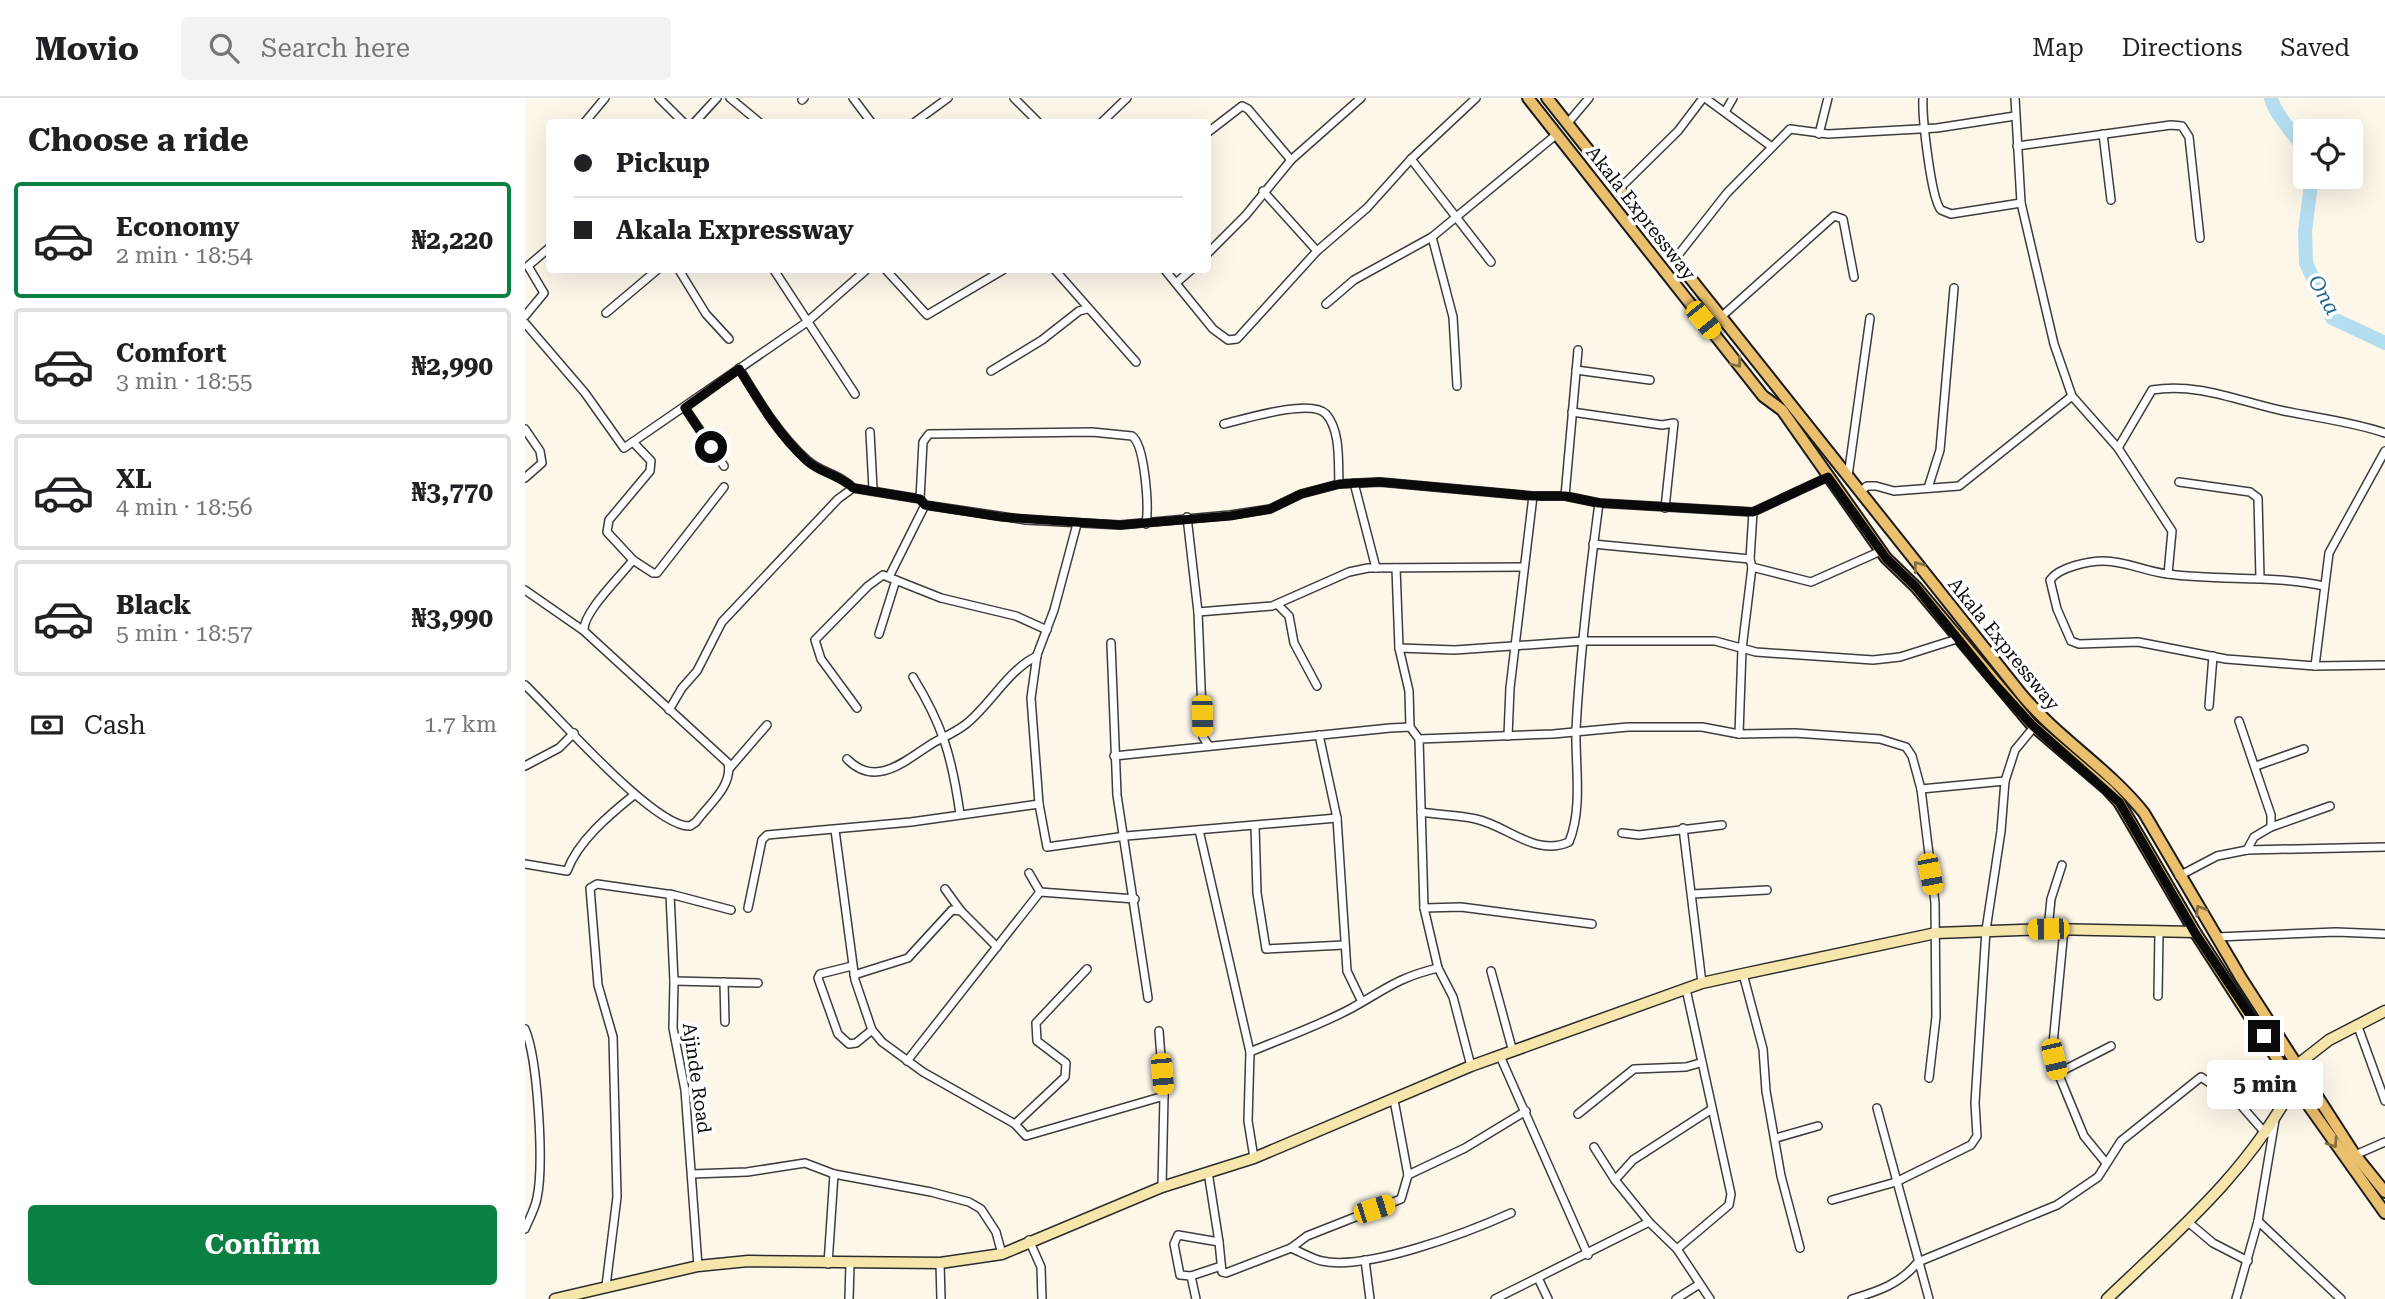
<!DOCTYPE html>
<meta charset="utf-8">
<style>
:root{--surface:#fff;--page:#f2f2f2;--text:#202124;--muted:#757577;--line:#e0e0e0;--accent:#0b8043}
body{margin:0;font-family:"Roboto Serif",serif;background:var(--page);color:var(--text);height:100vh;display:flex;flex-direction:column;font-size:26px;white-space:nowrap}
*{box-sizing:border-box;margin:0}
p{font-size:23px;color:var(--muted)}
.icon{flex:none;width:38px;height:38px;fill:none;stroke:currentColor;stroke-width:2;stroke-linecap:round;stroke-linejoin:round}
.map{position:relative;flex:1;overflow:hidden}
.details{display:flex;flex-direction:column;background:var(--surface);width:525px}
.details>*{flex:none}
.hud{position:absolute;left:21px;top:21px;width:665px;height:154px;border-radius:7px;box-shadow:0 7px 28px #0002;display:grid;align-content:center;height:154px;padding:0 28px;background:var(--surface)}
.tools{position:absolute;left:1768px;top:21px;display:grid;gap:14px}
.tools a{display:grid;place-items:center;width:70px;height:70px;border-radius:7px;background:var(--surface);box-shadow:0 7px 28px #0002;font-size:35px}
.end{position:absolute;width:32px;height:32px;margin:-16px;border:9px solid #0a0a0a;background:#fff;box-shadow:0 0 0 4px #fff}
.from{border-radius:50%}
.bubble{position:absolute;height:49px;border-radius:7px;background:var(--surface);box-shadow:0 7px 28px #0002;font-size:23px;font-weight:700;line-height:49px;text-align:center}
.car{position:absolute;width:21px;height:42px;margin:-21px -10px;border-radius:9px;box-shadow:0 0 5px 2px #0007;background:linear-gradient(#f5c518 24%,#345 0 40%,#f5c518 0 76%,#345 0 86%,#f5c518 0)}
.hud b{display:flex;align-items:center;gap:24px;height:66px;font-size:26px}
.hud b+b{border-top:2px solid var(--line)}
.hud i{width:18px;height:18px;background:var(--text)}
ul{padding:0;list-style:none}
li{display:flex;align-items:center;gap:21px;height:116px;margin:0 14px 10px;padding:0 14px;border:4px solid var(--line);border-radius:7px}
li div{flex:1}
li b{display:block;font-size:26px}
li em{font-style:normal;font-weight:700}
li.active{border-color:var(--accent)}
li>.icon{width:63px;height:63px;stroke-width:1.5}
h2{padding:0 28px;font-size:32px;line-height:84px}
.pay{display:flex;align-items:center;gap:18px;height:77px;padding:0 28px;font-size:26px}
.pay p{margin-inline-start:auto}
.cta{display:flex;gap:14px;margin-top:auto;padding:14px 28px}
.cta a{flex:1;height:80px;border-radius:7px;background:var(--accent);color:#fff;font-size:28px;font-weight:700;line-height:80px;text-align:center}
header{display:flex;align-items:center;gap:42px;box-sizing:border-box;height:98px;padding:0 35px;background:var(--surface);border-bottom:2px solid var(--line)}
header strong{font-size:33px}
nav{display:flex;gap:38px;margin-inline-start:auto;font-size:24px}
.search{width:490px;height:63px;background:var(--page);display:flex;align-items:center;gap:18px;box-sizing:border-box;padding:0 24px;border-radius:7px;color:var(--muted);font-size:26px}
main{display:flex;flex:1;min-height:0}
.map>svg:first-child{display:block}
</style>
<header>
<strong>Movio</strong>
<div class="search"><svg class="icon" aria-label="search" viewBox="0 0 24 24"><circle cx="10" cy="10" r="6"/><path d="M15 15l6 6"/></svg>Search here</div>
<nav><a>Map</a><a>Directions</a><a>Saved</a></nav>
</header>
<main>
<section class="details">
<h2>Choose a ride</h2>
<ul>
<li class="active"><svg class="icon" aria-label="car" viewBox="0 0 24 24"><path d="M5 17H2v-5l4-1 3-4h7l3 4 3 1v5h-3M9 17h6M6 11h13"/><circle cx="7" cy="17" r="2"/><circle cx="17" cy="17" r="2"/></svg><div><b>Economy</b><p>2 min · 18:54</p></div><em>₦2,220</em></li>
<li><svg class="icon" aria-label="car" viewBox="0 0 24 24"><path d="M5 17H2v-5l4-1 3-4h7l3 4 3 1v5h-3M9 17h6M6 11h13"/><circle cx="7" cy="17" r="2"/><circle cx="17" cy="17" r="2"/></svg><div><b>Comfort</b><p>3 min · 18:55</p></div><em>₦2,990</em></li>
<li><svg class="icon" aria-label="car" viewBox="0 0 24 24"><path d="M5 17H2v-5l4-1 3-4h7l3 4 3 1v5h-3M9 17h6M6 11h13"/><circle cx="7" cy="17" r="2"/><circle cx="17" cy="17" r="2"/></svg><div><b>XL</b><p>4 min · 18:56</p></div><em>₦3,770</em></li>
<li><svg class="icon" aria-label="car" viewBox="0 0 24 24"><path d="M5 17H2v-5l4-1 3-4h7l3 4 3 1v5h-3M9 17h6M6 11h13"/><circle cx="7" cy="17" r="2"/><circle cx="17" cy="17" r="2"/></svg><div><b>Black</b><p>5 min · 18:57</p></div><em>₦3,990</em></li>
</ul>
<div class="pay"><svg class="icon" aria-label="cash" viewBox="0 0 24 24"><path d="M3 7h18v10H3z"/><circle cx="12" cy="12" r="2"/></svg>Cash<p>1.7 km</p></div>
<div class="cta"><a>Confirm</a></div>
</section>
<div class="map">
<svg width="1860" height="1201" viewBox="0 0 1860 1201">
<rect width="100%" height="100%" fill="#fdf7ea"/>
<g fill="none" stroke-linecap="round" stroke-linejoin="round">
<g stroke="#b4deef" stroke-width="14">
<path d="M1746 0C1751 20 1771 35 1780 55"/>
<polyline points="1787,79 1780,133 1781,165 1807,220 1860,245"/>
</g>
<g stroke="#3d3d3d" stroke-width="10">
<g id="street">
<polyline points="134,0 158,24"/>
<polyline points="205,0 234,24"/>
<polyline points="328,0 346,24"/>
<polyline points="489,0 513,24"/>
<polyline points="1180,0 1247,49"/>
<path d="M1398 0C1397 19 1406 101 1416 112L1426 116 1496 105"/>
<polyline points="1490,0 1496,105 1529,246 1547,298 1593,350 1647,433 1643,476"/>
<polyline points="277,2 279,0"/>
<polyline points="1200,14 1208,0"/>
<polyline points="60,24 80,0"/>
<polyline points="170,24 192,0"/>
<polyline points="390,24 423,0"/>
<polyline points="577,24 602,0"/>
<polyline points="1042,26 1064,0"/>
<polyline points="682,35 717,8 723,11 766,62"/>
<polyline points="1294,36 1303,0"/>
<polyline points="1578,36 1586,102"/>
<polyline points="1492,48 1646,27 1657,28 1664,39 1675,140"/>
<polyline points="886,61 966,164"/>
<polyline points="1094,91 1153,33 1178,0"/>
<polyline points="738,93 792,153"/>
<polyline points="907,139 928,219 932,288"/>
<polyline points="682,156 721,117 766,62 836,0"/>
<polyline points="1150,161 1202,95 1265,31 1303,36 1412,30 1490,18"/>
<polyline points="154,172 181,216 204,241"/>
<polyline points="249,172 330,296"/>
<polyline points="361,172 402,217 478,172"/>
<polyline points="530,172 611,264"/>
<polyline points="640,172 688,231 703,242 712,241 792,153 842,110 886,61 951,0"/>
<polyline points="651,185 666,172"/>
<polyline points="801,206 829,182 907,139 1032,36"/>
<polyline points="81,215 132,172"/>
<polyline points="0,218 19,195 3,168 24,150"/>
<polyline points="1196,219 1309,118 1318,121 1329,179"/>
<polyline points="0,225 60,295 99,350 282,224 341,172"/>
<path d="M214 270C234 303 253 336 282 362 296 375 315 376 328 390"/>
<polyline points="1051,272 1125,282"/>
<polyline points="466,273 517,242 554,213 562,211"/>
<polyline points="160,310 199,368"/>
<polyline points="1047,314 1137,327 1149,325 1140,410"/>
<path d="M699 326C720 321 786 300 801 316 816 333 813 365 814 386"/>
<polyline points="0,331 15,353 17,365 0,380"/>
<polyline points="345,334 348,391"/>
<polyline points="108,344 126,363 125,373 84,422 82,434 108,462 128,475 132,475 199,389"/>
<path d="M1593 350 1627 292C1672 284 1716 304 1759 313 1793 320 1828 324 1860 335"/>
<polyline points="1323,378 1345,220"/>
<polyline points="1654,384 1725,394 1733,400 1735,480"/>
<polyline points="829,385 851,470"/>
<polyline points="1403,390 1415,352 1429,190"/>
<polyline points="1336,393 1342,388 1351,388 1369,393 1434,388 1547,298"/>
<polyline points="1040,398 1053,252"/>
<path d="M395 401 398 344 404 336 567 334 607 338C620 347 624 409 621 426"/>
<polyline points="1228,414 1303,379"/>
<polyline points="662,419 673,514 678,639 684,648"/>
<polyline points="552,426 529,512 512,557 506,600 514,706 522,749 601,738 812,720"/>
<polyline points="1068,446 1225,461"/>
<polyline points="1227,469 1286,484 1356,453"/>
<polyline points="871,470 874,550 884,593 885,629"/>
<polyline points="364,479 400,407"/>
<path d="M1799 488C1747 477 1695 483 1643 476 1622 474 1601 463 1579 463 1564 463 1534 469 1525 482L1532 511 1546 543 1554 546 1613 544 1701 561 1790 568 1860 567"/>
<polyline points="0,492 59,533"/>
<polyline points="753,507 764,518 769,545 792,588"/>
<polyline points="673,514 747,508 824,474 843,470 999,469"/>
<polyline points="354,536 371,482"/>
<polyline points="586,545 592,697 623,900"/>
<polyline points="874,550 930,552 1058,543 1190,543 1231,554 1348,562 1375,559 1432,541"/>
<polyline points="1790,568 1804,455 1860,353"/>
<path d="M388 579C418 628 427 659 435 716"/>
<path d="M0 587C30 615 129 730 165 728L171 724C184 706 208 688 203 665L59 533C57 515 96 478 108 462"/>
<polyline points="1684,608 1688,558"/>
<polyline points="332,610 296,561 290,542 343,488 358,477 416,500 491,518 522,532"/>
<polyline points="144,612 157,590 172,573 197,524 313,401 328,390 395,401 400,407 501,422 595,427 705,417 745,411 776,396 814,386 855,384 1008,398 1040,398 1074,405 1228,414 1225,461 1227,469 1217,551 1214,636"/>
<polyline points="1714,623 1746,717 1746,729 1729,739 1722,752"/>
<polyline points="794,637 812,720 822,873 836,902"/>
<polyline points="983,638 985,590 1008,398"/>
<polyline points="589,658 865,630 885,629 894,641"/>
<path d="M322 661C351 691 381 662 408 645 419 639 431 634 441 626 466 606 483 572 512 558"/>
<polyline points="0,668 34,650 49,635"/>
<polyline points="1731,668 1779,651"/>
<polyline points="204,671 242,627"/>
<polyline points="1480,683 1490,652 1509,629"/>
<path d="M896 714C914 717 933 717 951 721 983 728 1010 759 1044 744 1058 710 1050 667 1051 631 1055 556 1064 480 1074 405"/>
<polyline points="730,728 732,795 741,851 819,847"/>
<polyline points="1746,729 1805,708"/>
<polyline points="1158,730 1177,885"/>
<polyline points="310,732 330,882 347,932 357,944 398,974 490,1026 501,1038 639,998"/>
<polyline points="674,732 725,954 723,1023 729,1060"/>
<polyline points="1097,735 1114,737 1197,727"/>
<path d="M0 766 42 773C53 743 84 717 109 697"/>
<polyline points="504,775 515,794"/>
<polyline points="1654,778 1692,758 1722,752 1860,749"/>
<polyline points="420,791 436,813"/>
<polyline points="515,794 610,801"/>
<polyline points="145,796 149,883 148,930 160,992 173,1168"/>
<polyline points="1167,796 1242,792"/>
<polyline points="223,810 237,742 242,737 386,724 514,706"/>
<polyline points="899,810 936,809 1067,826"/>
<polyline points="1523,831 1526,801 1537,767"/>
<polyline points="1692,839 1811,834 1860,836"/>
<polyline points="327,868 295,876 293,880 313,936 324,946 331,945 347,932"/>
<polyline points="966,873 988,954"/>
<polyline points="1218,876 1238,951 1241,993 1256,1078 1275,1150"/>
<polyline points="329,877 383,860 427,812 436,813 472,849"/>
<polyline points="149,883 233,885"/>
<polyline points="199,884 200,924"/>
<polyline points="1633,898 1634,834"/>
<polyline points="1832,926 1860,1003"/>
<path d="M0 931C13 961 19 1067 12 1100 10 1111 4 1121 0 1131"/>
<polyline points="634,933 639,998 637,1089"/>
<path d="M725 954C758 940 793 928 825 911 860 892 871 880 913 870"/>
<polyline points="975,958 1063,1157"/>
<polyline points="382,963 515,794"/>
<polyline points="946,968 928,899 913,870 899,810 894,641 1028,636 1103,629 1177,629 1214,636 1270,635 1355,641 1381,649 1387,658 1396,691 1410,805 1411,919 1404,980"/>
<polyline points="1533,975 1528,946 1539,831"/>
<polyline points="1352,1010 1404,1201"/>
<polyline points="1053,1016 1109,971 1161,969 1175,965"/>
<polyline points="490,1026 540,979 541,965 512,943 511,925 562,871"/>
<polyline points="1251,1040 1293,1028"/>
<polyline points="1069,1049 1090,1082"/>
<polyline points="1830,1057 1860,1044"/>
<polyline points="1581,1065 1559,1038 1533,975 1586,948"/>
<polyline points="683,1074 694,1144"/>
<polyline points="167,1076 222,1074 280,1065 309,1076 406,1094 444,1104 456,1111 471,1134 477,1156"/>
<polyline points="883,1077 940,1050 1001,1013"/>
<polyline points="1307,1102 1371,1084 1446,1047 1452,1038 1450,1005 1461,832 1476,733 1480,683 1396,691"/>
<polyline points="1733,1123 1816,1201"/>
<polyline points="1663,1124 1688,1145 1723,1163"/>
<polyline points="504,1142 516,1169 517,1201"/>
<path d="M766 1150C776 1154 787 1161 797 1163 842 1173 944 1134 986 1115"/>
<polyline points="1152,1151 1204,1107 1206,1096 1161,891"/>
<polyline points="840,1162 845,1201"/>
<polyline points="415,1165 416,1201"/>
<polyline points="303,1166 309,1076"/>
<polyline points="696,1168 666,1178 655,1177 649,1146 653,1137 694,1144 697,1174 701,1175 766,1150 782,1138 876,1101 883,1077 869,1002"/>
<polyline points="666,1178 671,1201"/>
<polyline points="1014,1182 1023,1201"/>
<polyline points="81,1188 92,1099 88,939 73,887 65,790 72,786 149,797 206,812"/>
<polyline points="324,1201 325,1166"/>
<polyline points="970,1201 1124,1124"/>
<polyline points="1151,1201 1173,1187"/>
<polyline points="1185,1201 1152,1151 1124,1124 1090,1082 1108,1062 1187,1011"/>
<path d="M1327 1201C1354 1193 1375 1186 1393 1164L1532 1107 1573 1079 1596 1043 1676 979 1713 1004 1741 1036"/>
<polyline points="1711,1201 1733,1123 1750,1022"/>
</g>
</g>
<g stroke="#2c2c2c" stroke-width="13">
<g id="secondary">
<polyline points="1772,967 1804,942 1860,913"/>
<polyline points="30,1201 173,1168 223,1163 415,1165 477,1156 637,1089 729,1060 946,968 1177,885 1218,876 1411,835 1523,831 1670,834"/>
<path d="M1582 1201C1654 1132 1721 1076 1769 987"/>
</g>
</g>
<g stroke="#1b1b1b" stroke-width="14">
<g id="primary">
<polyline points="1003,0 1238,298 1257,312 1361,460 1391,489 1506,626 1582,691 1594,704 1670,834 1769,987 1860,1115"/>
<path d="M1022 0 1497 597C1534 641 1583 670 1619 715L1716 880 1830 1057 1860 1094"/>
</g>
</g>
<use href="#street" stroke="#fff" stroke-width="7"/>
<use href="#secondary" stroke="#f6e6ab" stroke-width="10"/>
<use href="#primary" stroke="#eabf6d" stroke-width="10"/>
</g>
<defs><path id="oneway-chevron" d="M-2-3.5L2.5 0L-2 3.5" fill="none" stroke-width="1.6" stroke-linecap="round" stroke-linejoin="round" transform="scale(1.75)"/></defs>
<g stroke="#856e40">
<use href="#oneway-chevron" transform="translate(1212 265) rotate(52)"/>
<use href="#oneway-chevron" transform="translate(1393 468) rotate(-127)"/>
<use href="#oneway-chevron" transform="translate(1675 812) rotate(-122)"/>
<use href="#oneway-chevron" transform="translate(1808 1045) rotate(56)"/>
</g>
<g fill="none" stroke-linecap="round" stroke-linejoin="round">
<path stroke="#0a0a0a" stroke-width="9" d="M186 349 160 310 214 271C234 303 253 336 282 363 295 375 315 377 328 390L395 401 400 407 476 419 595 427 705 418 745 411 776 396 814 386 855 384 1008 398H1040L1074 405 1228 414 1303 379 1361 460 1391 489 1468 584 1506 626 1594 704 1670 835 1739 938"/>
</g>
<g text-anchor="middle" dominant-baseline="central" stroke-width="7" stroke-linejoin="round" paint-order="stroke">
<g font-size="19" fill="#0a0a0a" stroke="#fff">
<text transform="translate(1116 115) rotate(52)">Akala Expressway</text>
<text transform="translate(1479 546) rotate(51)">Akala Expressway</text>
<text transform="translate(172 980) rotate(82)">Ajinde Road</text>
</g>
<g font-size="21" font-style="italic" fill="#22698d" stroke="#fff">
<text transform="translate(1799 197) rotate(60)">Ona</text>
</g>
</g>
</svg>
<div class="tools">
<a><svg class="icon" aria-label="locate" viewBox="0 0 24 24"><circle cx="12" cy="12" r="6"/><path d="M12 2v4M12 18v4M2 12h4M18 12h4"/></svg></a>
</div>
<i class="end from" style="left:186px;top:349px"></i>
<i class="end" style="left:1739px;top:938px"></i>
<div class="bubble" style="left:1682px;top:962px;width:116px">5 min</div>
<i class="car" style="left:1178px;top:222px;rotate:141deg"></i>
<i class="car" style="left:677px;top:618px;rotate:179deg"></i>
<i class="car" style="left:1405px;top:776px;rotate:169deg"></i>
<i class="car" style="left:1523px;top:831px;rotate:269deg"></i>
<i class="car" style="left:1529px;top:961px;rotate:167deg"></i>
<i class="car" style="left:637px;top:976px;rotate:175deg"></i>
<i class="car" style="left:849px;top:1111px;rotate:72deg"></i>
<div class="hud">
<b><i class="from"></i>Pickup</b>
<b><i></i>Akala Expressway</b>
</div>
</div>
</main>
